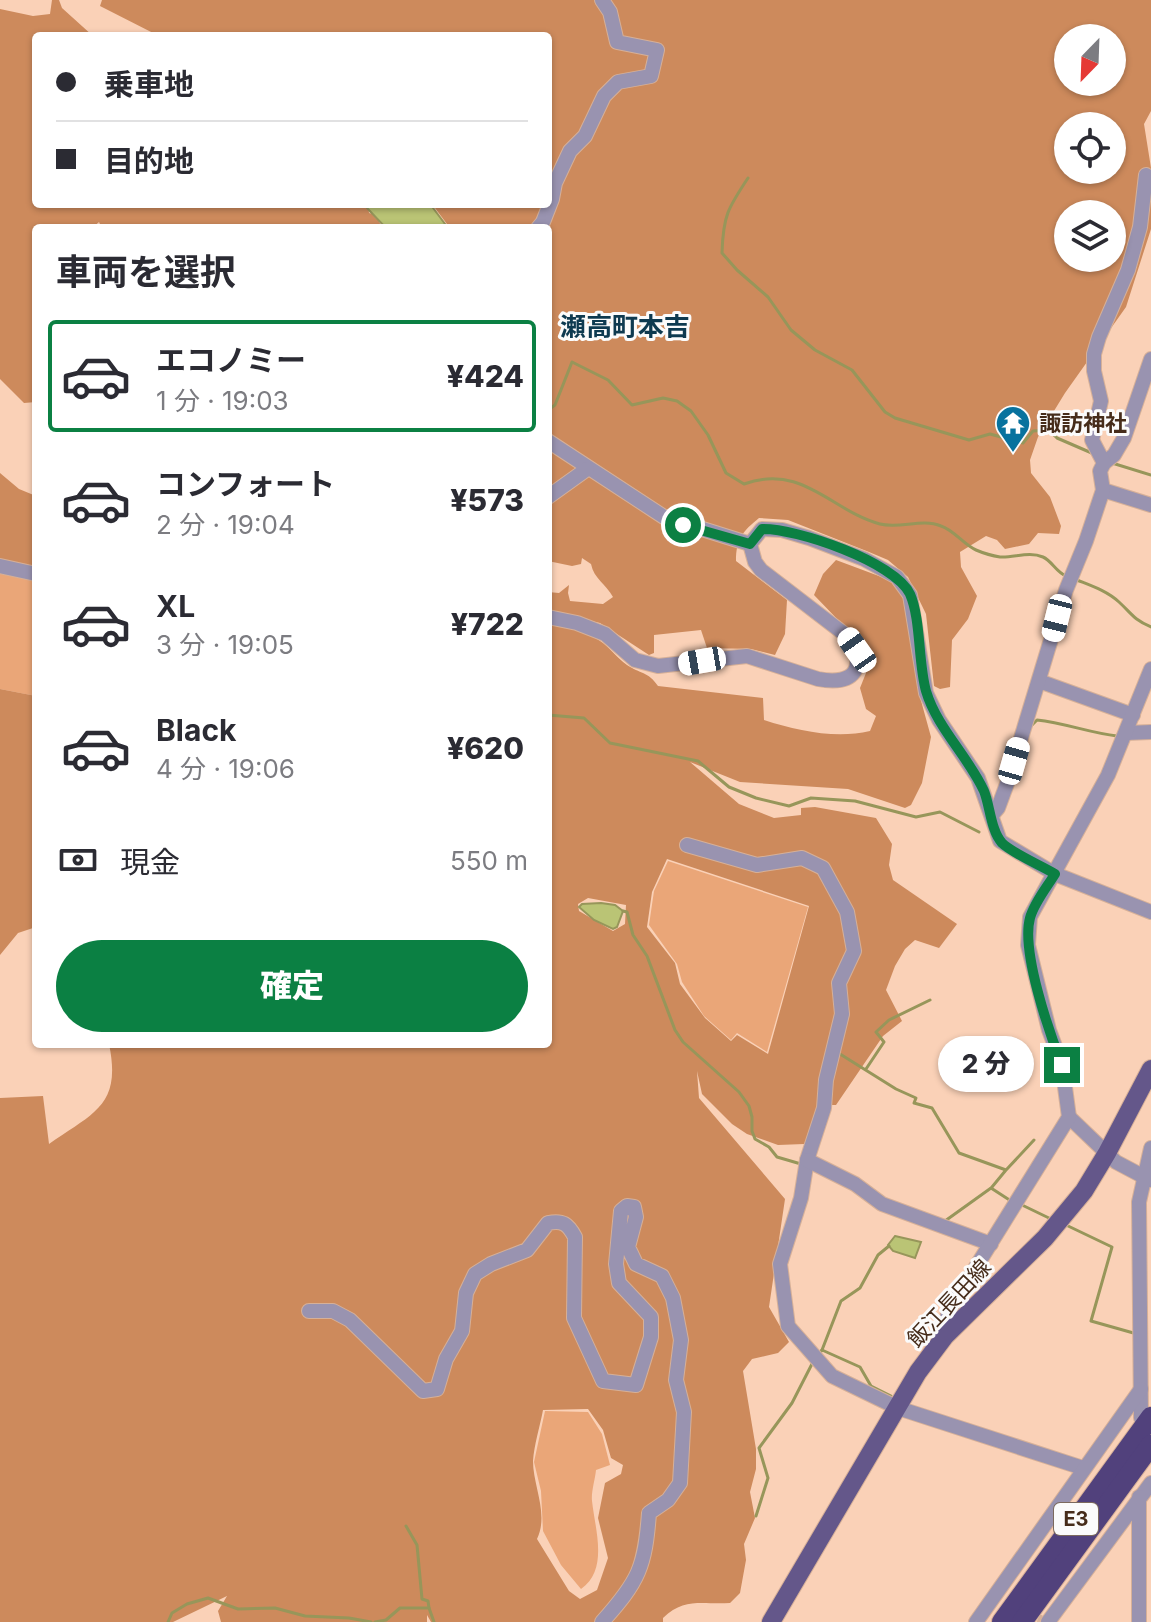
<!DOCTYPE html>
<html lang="ja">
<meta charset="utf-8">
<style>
:root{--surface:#fff;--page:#f2f2f3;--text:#2b2b33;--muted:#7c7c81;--line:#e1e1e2;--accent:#0b8043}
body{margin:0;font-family:Inter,"Noto Sans JP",sans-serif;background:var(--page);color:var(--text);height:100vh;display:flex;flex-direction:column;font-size:30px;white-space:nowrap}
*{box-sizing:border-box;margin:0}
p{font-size:26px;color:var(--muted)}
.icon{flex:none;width:44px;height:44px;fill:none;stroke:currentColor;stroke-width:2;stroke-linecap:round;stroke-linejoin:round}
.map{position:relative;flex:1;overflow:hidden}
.sheet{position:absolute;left:32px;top:224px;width:520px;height:824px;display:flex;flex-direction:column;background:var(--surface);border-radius:8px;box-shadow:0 2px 6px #0004}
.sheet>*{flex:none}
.hud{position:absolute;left:32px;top:32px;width:520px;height:176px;border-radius:8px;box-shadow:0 2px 6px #0004;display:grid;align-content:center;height:176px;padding:0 24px;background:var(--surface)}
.needle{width:52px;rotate:203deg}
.buttons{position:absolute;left:1054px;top:24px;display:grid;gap:16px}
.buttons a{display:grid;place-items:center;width:72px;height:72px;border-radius:50%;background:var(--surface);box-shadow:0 2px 6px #0004;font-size:40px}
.end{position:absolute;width:36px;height:36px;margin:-18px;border:10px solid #0b8043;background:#fff;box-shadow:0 0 0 4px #fff}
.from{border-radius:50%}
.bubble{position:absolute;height:56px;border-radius:28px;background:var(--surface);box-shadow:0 2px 6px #0004;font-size:26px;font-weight:800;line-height:56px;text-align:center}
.car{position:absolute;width:24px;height:48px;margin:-24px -12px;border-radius:10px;box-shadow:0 0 6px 2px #0007;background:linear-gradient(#fff 24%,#345 0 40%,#fff 0 76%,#345 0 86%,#fff 0)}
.hud b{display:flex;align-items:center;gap:28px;height:76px;font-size:30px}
.hud b+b{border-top:2px solid var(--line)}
.hud i{width:20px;height:20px;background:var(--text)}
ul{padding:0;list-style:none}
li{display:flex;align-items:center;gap:24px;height:112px;margin:0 16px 12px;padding:0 8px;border:4px solid transparent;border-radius:8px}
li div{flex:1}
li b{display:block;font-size:30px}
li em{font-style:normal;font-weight:800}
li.current{border-color:var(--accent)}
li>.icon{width:72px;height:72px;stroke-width:1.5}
h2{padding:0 24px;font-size:36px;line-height:96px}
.pay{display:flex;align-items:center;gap:20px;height:88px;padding:0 24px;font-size:30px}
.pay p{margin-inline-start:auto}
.button{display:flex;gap:16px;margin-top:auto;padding:16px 24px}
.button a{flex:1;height:92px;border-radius:48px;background:var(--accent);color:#fff;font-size:32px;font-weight:800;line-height:92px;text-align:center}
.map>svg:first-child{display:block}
</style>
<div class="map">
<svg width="1151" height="1622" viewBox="0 0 1151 1622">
<rect width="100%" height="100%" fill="#fad1b7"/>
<g fill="#eaa678">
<polygon points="0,574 36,580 36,696 0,689"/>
<polygon points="668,861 808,907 767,1052 737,1033 731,1040 704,1016 682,982 677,964 649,925 654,891"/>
<path d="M545 1411 588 1412 602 1434 610 1465 596 1470C595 1480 591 1492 592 1501 595 1529 609 1570 581 1589L561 1565 543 1531 541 1491 534 1462Z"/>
</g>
<g fill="#cd8a5c" fill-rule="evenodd">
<polygon points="52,0 59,0 62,8 93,36 36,36 36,204 368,204 369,213 376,215 382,228 102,228 99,222 92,228 36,228 36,250 32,252 36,259 36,402 24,403 0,379 0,9 33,16 50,14"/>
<path d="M102 0H1151V111L1144 124 1151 168V229L1126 307 1065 393 1038 437 1030 460 1031 473 1050 497 1061 526 1059 534 1038 533 1029 544 1005 549 997 540 986 536 960 552 961 567 977 596 968 619 952 640 950 687 940 689 934 686 926 614 908 577 888 560 869 552 788 520 759 518C743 531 736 539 736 561L787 600 785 634 775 655 751 649 707 648 701 630 654 635V653L649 655 600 623 548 612V592L559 593 569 585 568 593 570 601 603 604 613 597C606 584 594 579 591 564L582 558 581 564 572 566 548 561V228H450L432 204H548V36H159L100 6ZM1068 38H1112V82H1068ZM1068 126H1112V170H1068ZM1068 214H1112V258H1068Z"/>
<polygon points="0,473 19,489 36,496 36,580 0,574"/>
<path d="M836 560 895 582 905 601 920 697 931 737 922 783 911 805 905 808 848 789 740 782 690 762 739 804 774 818 801 815V808L815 807 876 818 892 844 889 865 893 880 957 924 939 948 915 940 905 949 895 966 886 990 902 1021 883 1036 836 1105H831L804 1144 778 1145 747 1134 732 1124 702 1094 697 1071 699 1098 785 1199 769 1307 789 1342 778 1353 752 1359 743 1371 756 1449V1469L750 1492 755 1518 744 1544 746 1560 740 1593 730 1603C702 1605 685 1597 663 1618V1622H431L427 1615V1622H221L218 1611 227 1596 173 1622H0V1098L43 1096 49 1144C93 1113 122 1106 109 1044H548V625C567 627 587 631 603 643 612 650 617 658 627 665 640 674 648 671 658 686L763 698 764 720C798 731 836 739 870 731L876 716 866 709 860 688 868 668 865 648 814 595 823 574ZM667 859 809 906 768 1054 737 1035 731 1041 705 1018 680 984 675 963 647 927 652 892ZM588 898 626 905 625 924 613 931 579 911 578 904ZM588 1409 603 1430 611 1458 623 1465 621 1474 605 1483 598 1518 608 1558 597 1590 580 1599 569 1591 537 1539C549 1514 533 1486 533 1461 534 1445 540 1426 543 1410Z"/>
<polygon points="0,689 36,696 36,927 18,933 0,955"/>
</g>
<g fill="#bac475" stroke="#97965a" stroke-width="2">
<polygon points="367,204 430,204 448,228 386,228 367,208"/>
<polygon points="601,903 615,905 623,911 617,927 613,929 594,920 579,907 582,904"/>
<polygon points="895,1236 921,1242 915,1258 893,1251 888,1245"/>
</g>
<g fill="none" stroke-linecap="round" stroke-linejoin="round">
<g stroke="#97965a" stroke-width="3">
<path d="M748 178C728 208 723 216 722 253L737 270 768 297 791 330 815 350 852 370 885 412 895 418 969 440 990 434 1023 443 1033 431 1049 430 1057 438 1094 454"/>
<path d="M548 410 555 405 572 362 608 380 632 405 663 398 677 401 691 411 708 435 726 473 744 484C803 463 831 511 880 524 900 529 922 518 941 526 954 530 964 545 976 550 983 553 993 556 1000 557 1014 558 1029 551 1043 557 1052 561 1056 572 1066 576"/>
<polyline points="1112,463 1151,475"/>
<path d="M1077 580C1092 586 1107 591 1119 602 1132 614 1133 619 1151 627"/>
<polyline points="548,715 584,718 610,743 698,761 729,787 756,798 789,806 811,798 855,801 916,817 940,812 979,832"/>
<path d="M1030 727 1037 720C1065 723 1090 733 1117 736"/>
<polyline points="623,911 627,912 633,935 647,956 675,1030 683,1042 739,1092 749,1106 752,1117 752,1131 755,1139 769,1147 777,1157 801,1164"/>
<polyline points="840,1054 896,1089 916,1098 914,1103 932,1108 959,1153 1006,1170 992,1187"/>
<polyline points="866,1069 884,1042 876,1032 889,1020 930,1000"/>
<polyline points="1007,1169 1034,1140"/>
<polyline points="1022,1205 1051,1219"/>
<polyline points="945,1221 991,1188 1011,1201"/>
<polyline points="1066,1225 1112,1247 1091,1321 1137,1334"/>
<polyline points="822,1350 841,1301 860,1288 878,1255 889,1246"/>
<polyline points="819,1354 822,1350 860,1367 871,1386 891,1396"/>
<polyline points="756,1516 768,1478 759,1448 792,1403 814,1360"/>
<polyline points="406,1526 417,1545 422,1599 428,1601 429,1608"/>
<polyline points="168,1622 172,1613 187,1604 208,1598 238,1609 275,1608 305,1616 349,1618 371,1622"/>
<polyline points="375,1622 386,1620 400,1608 429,1608 434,1622"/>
</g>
<polyline stroke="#d6b098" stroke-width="14" stroke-dasharray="14 7" stroke-linecap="butt" points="1018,1612 1040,1622"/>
<g stroke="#d6b098" stroke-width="16">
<g id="minor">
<polyline points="538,228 543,222 552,199 555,183 570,151 585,136 604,96 618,82 651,76 657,50 617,42 610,12 602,0"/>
<polyline points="548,441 664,517 750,544"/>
<polyline points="1104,463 1114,455 1124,438 1151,359"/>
<polyline points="1103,490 1151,505"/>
<polyline points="548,497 587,469"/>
<polyline points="0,566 36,574"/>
<path d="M548 617 577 623 605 634 635 660 658 666 747 656 818 679C855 686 868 667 847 636L761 570 755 562 750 544 762 529 782 530 809 538 864 559 897 577 910 595 926 693 939 720 978 778 1000 841 1055 874 1151 912"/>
<polyline points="1039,681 1133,715"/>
<polyline points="1126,733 1151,732"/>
<polyline points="992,815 998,808 1008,781 1066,590 1086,541 1103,490 1100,471 1104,463 1092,440 1101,401 1094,371 1094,354 1099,337 1128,270 1140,227 1146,175"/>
<polyline points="687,845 757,865 802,858 823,868 847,912 854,951 839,983 842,1014 826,1080 824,1108 807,1160 801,1198 780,1264 788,1326 832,1376 898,1408 1083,1468"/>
<polyline points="1069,1117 1116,1162 1150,1180"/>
<polyline points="807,1160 855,1184 882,1204 991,1244"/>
<path d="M309 1311H333L350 1320 423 1391 437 1389 446 1359 462 1331 466 1293 475 1274 491 1264 527 1250 548 1223C563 1220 568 1224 575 1237L574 1318 603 1381 636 1385 651 1337V1317L619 1283 616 1264 621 1211 627 1206 634 1207 636 1217 628 1247 636 1264 662 1276 673 1298 681 1340 676 1380 684 1412 680 1483 668 1500 649 1513C645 1567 639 1581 602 1622"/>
<polyline points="945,1336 948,1312 1069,1117 1062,1065 1049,1030 1028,945 1030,917 1108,775 1151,669"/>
<polyline points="1141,1418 1139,1202 1151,1148"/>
<polyline points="976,1622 1141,1389"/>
<polyline points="1048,1622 1151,1483"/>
<polyline points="1139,1622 1139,1497"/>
</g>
</g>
<g stroke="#d6b098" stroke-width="20">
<polyline id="major" points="771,1622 918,1372 945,1336 1045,1238 1084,1191 1107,1153 1151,1069"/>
</g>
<g stroke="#d6b098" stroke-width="22">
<g id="highway">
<polyline points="1002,1622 1151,1417"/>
<polyline points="1022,1622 1151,1445"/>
</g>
</g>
<use href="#minor" stroke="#9993b0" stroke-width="14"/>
<use href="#major" stroke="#64578a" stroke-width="18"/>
<use href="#highway" stroke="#51417c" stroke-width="20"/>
</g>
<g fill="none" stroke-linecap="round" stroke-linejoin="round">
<path stroke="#0b8043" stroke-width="10" d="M683 525 750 544 762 529C796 528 895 562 910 594 921 619 918 662 926 691 937 728 968 756 984 791 990 806 991 831 1002 843 1012 853 1042 866 1055 874 1047 887 1034 903 1030 918 1021 951 1049 1032 1062 1065"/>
</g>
<defs>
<g id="temple-pin" transform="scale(1.8)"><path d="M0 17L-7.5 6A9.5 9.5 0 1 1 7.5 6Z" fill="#08729e" stroke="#fbfbfb"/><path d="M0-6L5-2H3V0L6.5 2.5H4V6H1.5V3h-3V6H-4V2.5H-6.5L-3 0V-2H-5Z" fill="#fff"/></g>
</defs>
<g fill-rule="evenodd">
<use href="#temple-pin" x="1013" y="423"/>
</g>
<g text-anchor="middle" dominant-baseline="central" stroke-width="6" stroke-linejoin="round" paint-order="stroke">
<rect fill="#fbfbfb" stroke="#7c6a5e" stroke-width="2" x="1054" y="1503" width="44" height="32" rx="6"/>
<g font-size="20" font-weight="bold" fill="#462c1a">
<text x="1076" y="1519">E3</text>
</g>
<g font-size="22" font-weight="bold" fill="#462c1a" stroke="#fbfbfb" text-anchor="start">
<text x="1039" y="423">諏訪神社</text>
</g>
<g font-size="22" fill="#462c1a" stroke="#fbfbfb">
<text transform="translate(949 1303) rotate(-47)">飯江長田線</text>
</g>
<g font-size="26" font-weight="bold" fill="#0e3a50" stroke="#fbfbfb">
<text x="625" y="326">瀬高町本吉</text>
</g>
</g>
</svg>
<div class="buttons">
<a><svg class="needle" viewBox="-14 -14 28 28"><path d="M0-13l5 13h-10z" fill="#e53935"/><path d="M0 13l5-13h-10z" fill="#7c7c81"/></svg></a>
<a><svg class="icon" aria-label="locate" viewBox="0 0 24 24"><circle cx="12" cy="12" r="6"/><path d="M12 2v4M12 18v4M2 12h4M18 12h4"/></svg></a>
<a><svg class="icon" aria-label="layers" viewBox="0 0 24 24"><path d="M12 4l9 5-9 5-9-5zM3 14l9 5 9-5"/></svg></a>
</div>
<i class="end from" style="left:683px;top:525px"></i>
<i class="end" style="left:1062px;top:1065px"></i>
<div class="bubble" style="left:938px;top:1036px;width:96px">2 分</div>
<i class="car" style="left:1057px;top:618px;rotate:194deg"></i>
<i class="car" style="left:857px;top:650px;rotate:325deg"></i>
<i class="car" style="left:702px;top:661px;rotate:260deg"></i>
<i class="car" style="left:1014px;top:761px;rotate:16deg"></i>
<div class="hud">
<b><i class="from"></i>乗車地</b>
<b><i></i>目的地</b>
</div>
<section class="sheet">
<h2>車両を選択</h2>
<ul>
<li class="current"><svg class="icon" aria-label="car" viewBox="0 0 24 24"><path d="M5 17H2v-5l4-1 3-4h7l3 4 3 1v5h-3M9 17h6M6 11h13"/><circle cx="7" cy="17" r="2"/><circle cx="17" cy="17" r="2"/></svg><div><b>エコノミー</b><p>1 分 · 19:03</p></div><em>¥424</em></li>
<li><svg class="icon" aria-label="car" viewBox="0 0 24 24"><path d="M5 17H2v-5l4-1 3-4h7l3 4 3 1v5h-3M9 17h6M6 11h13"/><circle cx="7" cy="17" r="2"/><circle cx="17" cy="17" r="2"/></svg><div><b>コンフォート</b><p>2 分 · 19:04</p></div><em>¥573</em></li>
<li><svg class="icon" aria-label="car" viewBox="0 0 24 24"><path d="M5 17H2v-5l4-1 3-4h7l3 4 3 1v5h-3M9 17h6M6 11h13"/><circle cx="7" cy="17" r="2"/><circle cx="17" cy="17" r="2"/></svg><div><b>XL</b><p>3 分 · 19:05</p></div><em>¥722</em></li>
<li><svg class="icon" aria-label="car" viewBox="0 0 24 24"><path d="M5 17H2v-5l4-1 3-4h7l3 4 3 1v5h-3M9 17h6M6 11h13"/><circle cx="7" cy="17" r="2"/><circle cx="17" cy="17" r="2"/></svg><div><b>Black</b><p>4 分 · 19:06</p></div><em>¥620</em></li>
</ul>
<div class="pay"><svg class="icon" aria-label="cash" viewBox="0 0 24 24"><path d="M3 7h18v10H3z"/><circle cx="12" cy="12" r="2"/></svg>現金<p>550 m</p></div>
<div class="button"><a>確定</a></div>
</section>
</div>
